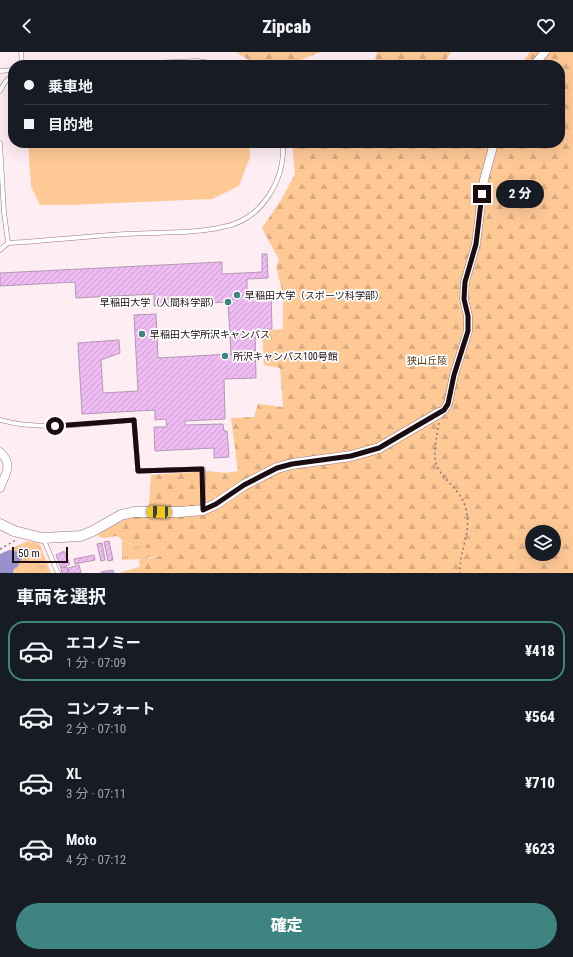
<!DOCTYPE html>
<html lang="ja">
<meta charset="utf-8">
<style>
:root{--surface:#171b24;--page:#20242c;--text:#f1f3f6;--muted:#9ea1a6;--line:#363941;--accent:#3e8581}
body{margin:0;font-family:"Roboto Condensed","Noto Sans JP",sans-serif;background:var(--page);color:var(--text);height:100vh;display:flex;flex-direction:column;font-size:15px;white-space:nowrap}
*{box-sizing:border-box;margin:0}
p{font-size:13px;color:var(--muted)}
.icon{flex:none;width:22px;height:22px;fill:none;stroke:currentColor;stroke-width:2;stroke-linecap:round;stroke-linejoin:round}
.map{position:relative;height:521px;overflow:hidden}
.sheet{display:flex;flex-direction:column;background:var(--surface);flex:1}
.sheet>*{flex:none}
.banner{position:absolute;left:8px;top:8px;width:557px;height:88px;border-radius:16px;box-shadow:0 4px 16px #0002;display:grid;align-content:center;height:88px;padding:0 16px;background:var(--surface)}
.controls{position:absolute;left:525px;top:473px;display:grid;gap:8px}
.controls a{display:grid;place-items:center;width:36px;height:36px;border-radius:50%;background:var(--surface);box-shadow:0 4px 16px #0002;font-size:20px}
.scale{position:absolute;left:12px;bottom:10px;width:56px;box-sizing:border-box;padding-left:4px;border:2px solid #1a0c11;border-top:0;font-size:11px;line-height:14px;white-space:nowrap;color:#1a0c11;-webkit-text-stroke:3px #fff;paint-order:stroke}
.end{position:absolute;width:18px;height:18px;margin:-9px;border:5px solid #1a0c11;background:#fff;box-shadow:0 0 0 2px #fff}
.from{border-radius:50%}
.bubble{position:absolute;height:28px;border-radius:14px;background:var(--surface);box-shadow:0 4px 16px #0002;font-size:13px;font-weight:800;line-height:28px;text-align:center}
.car{position:absolute;width:12px;height:24px;margin:-12px -6px;border-radius:5px;box-shadow:0 0 3px 1px #0007;background:linear-gradient(#f5c518 24%,#345 0 40%,#f5c518 0 76%,#345 0 86%,#f5c518 0)}
.banner b{display:flex;align-items:center;gap:14px;height:38px;font-size:15px}
.banner b+b{border-top:1px solid var(--line)}
.banner i{width:10px;height:10px;background:var(--text)}
ul{padding:0;list-style:none}
li{display:flex;align-items:center;gap:12px;height:60px;margin:0 8px 6px;padding:0 8px;border:2px solid transparent;border-radius:16px}
li div{flex:1}
li b{display:block;font-size:15px}
li em{font-style:normal;font-weight:800}
li.active{border-color:var(--accent)}
li>.icon{width:36px;height:36px;stroke-width:1.5}
h2{padding:0 16px;font-size:18px;line-height:48px}
.action{display:flex;gap:8px;margin-top:auto;padding:8px 16px}
.action a{flex:1;height:46px;border-radius:24px;background:var(--accent);color:#fff;font-size:16px;font-weight:800;line-height:46px;text-align:center}
header{display:flex;justify-content:space-between;align-items:center;height:52px;padding:0 16px;background:var(--surface);font-size:18px;font-weight:800}
.map>svg:first-child{display:block}
</style>
<header><svg class="icon" aria-label="back" viewBox="0 0 24 24"><path d="M15 5l-7 7 7 7"/></svg>Zipcab<svg class="icon" aria-label="heart" viewBox="0 0 24 24"><path d="M12 20l-8-8c-3-5 5-10 8-4 3-6 11-1 8 4z"/></svg></header>
<div class="map">
<svg width="573" height="521" viewBox="0 0 573 521">
<defs>
<pattern id="grass-tufts" width="24" height="20" patternUnits="userSpaceOnUse"><rect width="24" height="20" fill="#ffc996"/><path d="M3 7l-1-3M5 7V3M7 7l1-3M15 17l-1-3M17 17v-4M19 17l1-3" fill="none" stroke="#daab80"/></pattern>
<pattern id="forest-firs" width="22" height="20" patternUnits="userSpaceOnUse"><rect width="22" height="20" fill="#ffc996"/><path d="M5 1l3.5 6h-7zM16 11l3.5 6h-7z" fill="#daab80"/></pattern>
<pattern id="wetland-marsh" width="20" height="14" patternUnits="userSpaceOnUse"><rect width="20" height="14" fill="#ffc996"/><path d="M1 5h8M5 5V1M11 12h8M15 12V8" fill="none" stroke="#daab80"/></pattern>
<pattern id="building-hatch" width="6" height="6" patternUnits="userSpaceOnUse"><rect width="6" height="6" fill="#eebcf2"/><path d="M-1 1l2-2M0 6l6-6M5 7l2-2" fill="none" stroke="#cca0ce"/></pattern>
</defs>
<rect width="100%" height="100%" fill="#feedf2"/>
<g fill="url(#grass-tufts)">
<polygon points="122,488 131,492 164,499 163,503 148,506 146,513 140,515 139,507 122,508"/>
<path d="M27 489 39 491 51 521H22C24 512 36 507 30 497H16L14 499 9 498Z"/>
</g>
<g fill="url(#forest-firs)" fill-rule="evenodd">
<polygon points="236,0 321,0 287,13 256,13"/>
<polygon points="377,0 451,0 443,13 363,13 375,8"/>
<path d="M530 0H573V521H119L146 513 148 507 163 503V499C148 496 129 494 117 484L104 486 99 485 98 482 149 454 151 423 208 419 225 421 238 419 231 366 254 365 258 352 283 355 280 316 264 313 262 279 283 277V243L276 214 279 208 262 176 281 148 295 122 292 91H560V13H522L524 8ZM532 480H554V502H532Z"/>
</g>
<path fill="url(#wetland-marsh)" d="M24 495C42 502 24 511 22 521H13L14 517 18 514 21 507 20 500 14 499 16 497Z"/>
<polygon fill="#ffc996" points="28,91 249,91 250,105 239,134 212,147 69,153 40,153 31,134"/>
<polygon fill="#9990ce" points="9,498 20,500 23,505 18,514 14,517 13,521 0,521 0,502"/>
<g fill="url(#building-hatch)" stroke="#b298b4">
<polygon points="262,202 267,202 268,226 247,227 247,244 271,243 272,277 255,278 256,326 224,327 225,367 185,369 185,373 223,372 224,379 227,379 229,405 214,406 214,396 155,399 154,375 167,375 166,367 155,368 155,358 82,362 78,291 119,288 120,301 101,308 103,341 138,339 134,263 156,262 158,306 231,302 228,250 154,254 154,242 76,246 75,230 0,234 0,221 222,210 222,222 262,220"/>
<polygon points="109,489 113,508 108,509 104,490"/>
<polygon points="102,491 105,508 101,509 97,492"/>
<polygon points="64,499 70,512 61,516 56,503"/>
<polygon points="94,503 95,508 75,512 74,507"/>
<polygon points="79,513 81,521 69,521 68,516"/>
<polygon points="67,515 68,521 62,521 61,516"/>
<polygon points="113,518 114,521 101,521 101,520"/>
</g>
<g fill="none" stroke-linecap="round" stroke-linejoin="round">
<g stroke="#9c7783" stroke-width="5">
<g id="service">
<polyline points="21,0 22,13"/>
<polyline points="107,13 197,9 224,13"/>
<polyline points="0,19 13,18"/>
<polyline points="0,39 5,30 13,23"/>
<polyline points="0,91 4,160 8,191"/>
<path d="M0 198 8 191C47 189 87 184 126 182 158 180 192 182 223 175 262 168 285 128 283 91"/>
<path d="M0 368C42 380 92 371 134 368L138 419 203 417V458"/>
<polyline points="43,486 58,521"/>
</g>
</g>
<g stroke="#9c7783" stroke-width="9">
<g id="minor">
<polyline points="534,13 545,0"/>
<polyline points="439,361 444,358 448,352 454,323 468,279 468,264 464,247 465,230 476,192 484,128 494,91"/>
<path d="M0 400C14 413 5 422 0 436"/>
</g>
</g>
<g stroke="#9c7783" stroke-width="11">
<polyline id="tertiary" points="0,472 14,479 42,486 81,484 93,479 121,463 134,460 179,460 203,458 216,452 244,433 277,416 292,412 351,404 379,396 439,361"/>
</g>
<g stroke="#88797e" stroke-width="1.5" stroke-dasharray="2 3" stroke-linecap="butt">
<path d="M439 371C437 384 433 398 436 411 440 427 461 436 466 457 472 481 459 498 460 521"/>
<polyline points="0,497 16,488"/>
</g>
<use href="#service" stroke="#fff" stroke-width="4"/>
<use href="#minor" stroke="#fff" stroke-width="8"/>
<use href="#tertiary" stroke="#fff" stroke-width="10"/>
</g>
<g fill="none" stroke-linecap="round" stroke-linejoin="round">
<polyline stroke="#1a0c11" stroke-width="5" points="55,374 134,368 138,419 202,417 203,458 216,452 244,433 277,416 292,412 351,404 379,396 444,358 448,352 454,323 468,279 468,264 464,247 465,230 476,192 482,142"/>
</g>
<g fill="#3e8581" stroke="#fff" stroke-width="1.5">
<circle cx="237" cy="243" r="4"/>
<circle cx="228" cy="250" r="4"/>
<circle cx="142" cy="282" r="4"/>
<circle cx="225" cy="304" r="4"/>
</g>
<g text-anchor="middle" dominant-baseline="central" stroke-width="3.5" stroke-linejoin="round" paint-order="stroke">
<g font-size="10" fill="#1a0c11" stroke="#fff" text-anchor="start">
<text x="245" y="243">早稲田大学（スポーツ科学部）</text>
<text x="220" y="250" text-anchor="end">早稲田大学（人間科学部）</text>
<text x="150" y="282">早稲田大学所沢キャンパス</text>
<text x="233" y="304">所沢キャンパス100号館</text>
</g>
<g font-size="10" fill="#5d3912" stroke="#fff">
<text x="427" y="308">狭山丘陵</text>
</g>
</g>
</svg>
<div class="controls">
<a><svg class="icon" aria-label="layers" viewBox="0 0 24 24"><path d="M12 4l9 5-9 5-9-5zM3 14l9 5 9-5"/></svg></a>
</div>
<div class="scale">50 m</div>
<i class="end from" style="left:55px;top:374px"></i>
<i class="end" style="left:482px;top:142px"></i>
<div class="bubble" style="left:496px;top:128px;width:48px">2 分</div>
<i class="car" style="left:159px;top:460px;rotate:272deg"></i>
<div class="banner">
<b><i class="from"></i>乗車地</b>
<b><i></i>目的地</b>
</div>
</div>
<section class="sheet">
<h2>車両を選択</h2>
<ul>
<li class="active"><svg class="icon" aria-label="car" viewBox="0 0 24 24"><path d="M5 17H2v-5l4-1 3-4h7l3 4 3 1v5h-3M9 17h6M6 11h13"/><circle cx="7" cy="17" r="2"/><circle cx="17" cy="17" r="2"/></svg><div><b>エコノミー</b><p>1 分 · 07:09</p></div><em>¥418</em></li>
<li><svg class="icon" aria-label="car" viewBox="0 0 24 24"><path d="M5 17H2v-5l4-1 3-4h7l3 4 3 1v5h-3M9 17h6M6 11h13"/><circle cx="7" cy="17" r="2"/><circle cx="17" cy="17" r="2"/></svg><div><b>コンフォート</b><p>2 分 · 07:10</p></div><em>¥564</em></li>
<li><svg class="icon" aria-label="car" viewBox="0 0 24 24"><path d="M5 17H2v-5l4-1 3-4h7l3 4 3 1v5h-3M9 17h6M6 11h13"/><circle cx="7" cy="17" r="2"/><circle cx="17" cy="17" r="2"/></svg><div><b>XL</b><p>3 分 · 07:11</p></div><em>¥710</em></li>
<li><svg class="icon" aria-label="car" viewBox="0 0 24 24"><path d="M5 17H2v-5l4-1 3-4h7l3 4 3 1v5h-3M9 17h6M6 11h13"/><circle cx="7" cy="17" r="2"/><circle cx="17" cy="17" r="2"/></svg><div><b>Moto</b><p>4 分 · 07:12</p></div><em>¥623</em></li>
</ul>
<div class="action"><a>確定</a></div>
</section>
